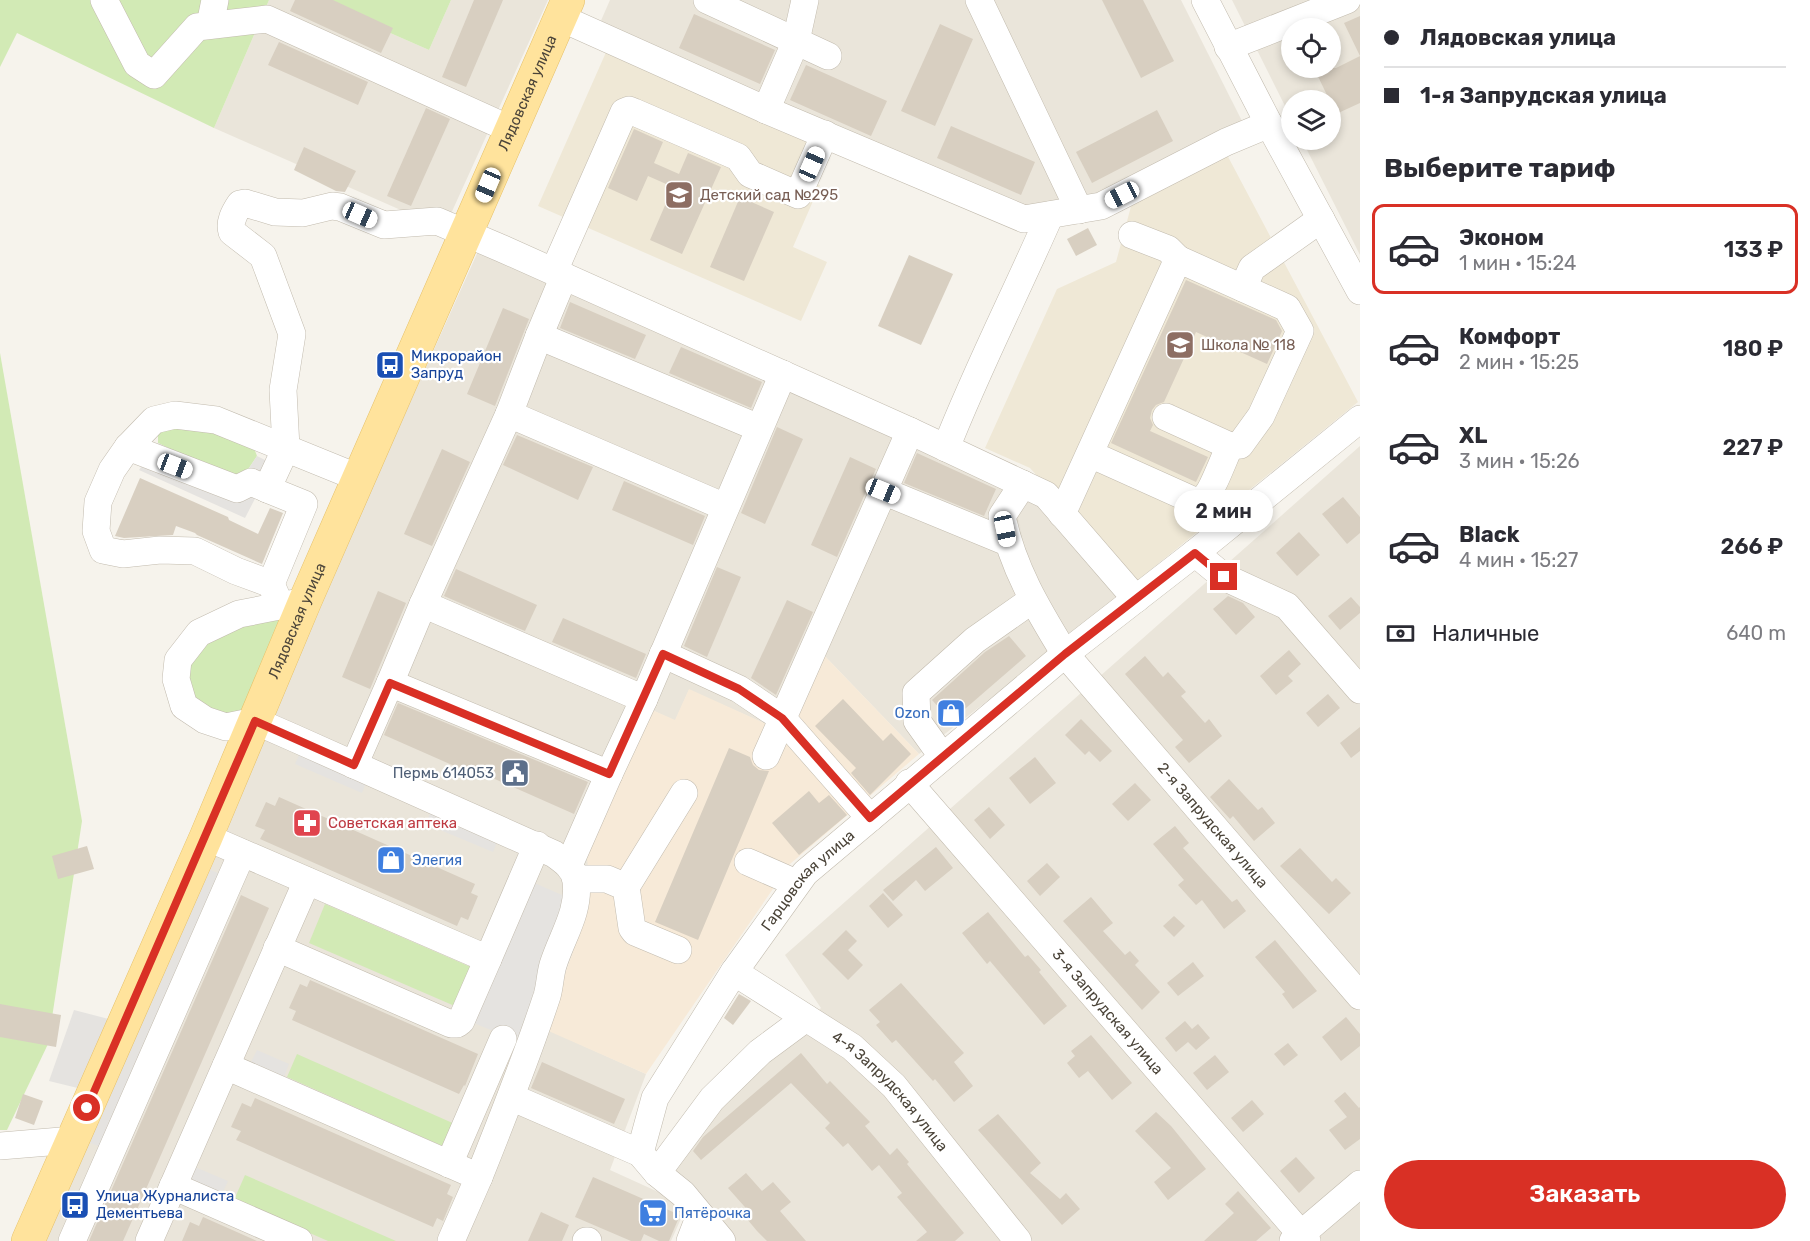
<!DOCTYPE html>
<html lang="ru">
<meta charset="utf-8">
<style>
:root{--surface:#fff;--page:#f7f7f7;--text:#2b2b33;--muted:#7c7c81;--line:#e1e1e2;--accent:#d93025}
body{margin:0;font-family:Rubik,sans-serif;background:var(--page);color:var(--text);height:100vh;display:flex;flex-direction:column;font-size:22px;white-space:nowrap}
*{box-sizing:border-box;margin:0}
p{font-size:20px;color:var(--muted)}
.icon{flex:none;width:33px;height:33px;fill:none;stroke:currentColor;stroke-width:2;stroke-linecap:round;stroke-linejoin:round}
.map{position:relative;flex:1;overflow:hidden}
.drawer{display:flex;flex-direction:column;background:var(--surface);width:450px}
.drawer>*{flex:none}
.hud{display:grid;align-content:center;height:132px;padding:0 24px;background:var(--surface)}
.fabs{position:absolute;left:1281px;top:18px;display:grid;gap:12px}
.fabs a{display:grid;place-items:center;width:60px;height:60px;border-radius:50%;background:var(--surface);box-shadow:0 3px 9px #0003;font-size:30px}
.end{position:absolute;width:27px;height:27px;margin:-14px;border:8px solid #d93025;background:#fff;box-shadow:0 0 0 3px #fff}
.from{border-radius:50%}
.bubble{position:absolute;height:42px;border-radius:21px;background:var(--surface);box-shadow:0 3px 9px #0003;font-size:20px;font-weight:600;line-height:42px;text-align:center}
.car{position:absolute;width:18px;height:36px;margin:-18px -9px;border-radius:8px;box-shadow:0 0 4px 2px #0007;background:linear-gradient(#fff 24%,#345 0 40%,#fff 0 76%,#345 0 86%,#fff 0)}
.hud b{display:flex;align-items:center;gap:21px;height:57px;font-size:22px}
.hud b+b{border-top:2px solid var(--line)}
.hud i{width:15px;height:15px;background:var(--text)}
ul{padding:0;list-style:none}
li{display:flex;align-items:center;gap:18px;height:90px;margin:0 12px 9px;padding:0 12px;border:3px solid transparent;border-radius:12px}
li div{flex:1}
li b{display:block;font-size:22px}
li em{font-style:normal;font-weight:600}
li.on{border-color:var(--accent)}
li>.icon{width:54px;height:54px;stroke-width:1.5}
h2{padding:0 24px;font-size:27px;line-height:72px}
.pay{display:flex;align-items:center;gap:15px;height:66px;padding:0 24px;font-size:22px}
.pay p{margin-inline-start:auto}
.primary-button{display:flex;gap:12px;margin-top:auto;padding:12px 24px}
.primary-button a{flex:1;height:69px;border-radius:36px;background:var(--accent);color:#fff;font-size:24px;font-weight:600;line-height:69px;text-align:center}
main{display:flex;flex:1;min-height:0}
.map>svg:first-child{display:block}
</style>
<main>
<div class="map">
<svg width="1360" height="1241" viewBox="0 0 1360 1241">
<rect width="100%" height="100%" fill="#f6f3ec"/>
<g fill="#eae5da" fill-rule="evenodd">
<polygon points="269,0 315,0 429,50 451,0 548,0 444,229 214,128"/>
<polygon points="610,0 1181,0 1243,123 1036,226 596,32"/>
<path d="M1232 0H1360V255L1302 140H1330V100H1292L1291 118ZM1292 28H1330V68H1292Z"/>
<polygon points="480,247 1035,488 1127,592 919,754 819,650 784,732 689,690 675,721 650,709 589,876 585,909 572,955 544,1028 646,1074 610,1170 687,1205 671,1241 41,1241 273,708"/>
<polygon points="1360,446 1360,1241 730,1241 661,1163 821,1008 785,955"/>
</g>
<polygon fill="#f7ead8" points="819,650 919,754 790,864 646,1074 544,1029 572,955 585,909 589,876 586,850 650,709 675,720 689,689 784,732"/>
<g fill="#efe8d6">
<polygon points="607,50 817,142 802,177 820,185 793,247 827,262 801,321 538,206"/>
<polygon points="1225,151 1358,402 1133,584 1030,468 985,448 1057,289 1116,262 1133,199"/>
</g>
<g fill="#d2eab5">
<polygon points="0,0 269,0 214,128 17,33 0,67"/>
<polygon points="315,0 451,0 429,50"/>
<polygon points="0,353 82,821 48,1044 7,1130 0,1130"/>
<polygon points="175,419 254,448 257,456 247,471 238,480 215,471 158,443 158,434"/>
<polygon points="287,615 248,711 232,719 197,705 184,675 199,649 217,632"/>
<polygon points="325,904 473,968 457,1007 309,943"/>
<polygon points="297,1054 457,1125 447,1148 287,1077"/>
<polygon points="245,1175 396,1241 328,1241 234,1200"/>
</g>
<g fill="#e5e3e0">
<polygon points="158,443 215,471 238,480 247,471 257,456 273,464 245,518 139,470"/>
<polygon points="301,751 367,780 362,793 295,764"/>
<polygon points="431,811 498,840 493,852 426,824"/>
<polygon points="208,869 220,874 101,1147 88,1142"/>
<polygon points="530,881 571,899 542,984 517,1041 469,1021"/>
<polygon points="74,1010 124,1023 94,1092 49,1081"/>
<polygon points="257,1050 289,1064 284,1077 251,1062"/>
<polygon points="195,1167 228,1181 222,1194 190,1180"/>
</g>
<g fill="#d8cfc1">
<polygon points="295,0 333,0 393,28 381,53 290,11"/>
<polygon points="474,0 503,0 466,87 442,77"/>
<polygon points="1102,0 1143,0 1174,61 1141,78"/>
<polygon points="694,14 775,50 760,84 679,48"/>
<polygon points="1360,16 1360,103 1336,114 1314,68 1336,68 1360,56 1344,23"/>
<polygon points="940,24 973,39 935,126 901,111"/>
<polygon points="279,42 368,82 358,105 268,65"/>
<polygon points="806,65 887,101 871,136 790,100"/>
<polygon points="426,108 450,119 411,206 387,196"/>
<polygon points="1157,110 1173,141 1092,183 1076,152"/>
<polygon points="951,126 1035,162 1021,195 937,158"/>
<polygon points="634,129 663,142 654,163 679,174 688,153 721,167 682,254 650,240 673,187 648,176 637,201 608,188"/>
<polygon points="304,147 356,171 345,192 336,191 294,170"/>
<polygon points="740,197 774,212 744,281 710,267"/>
<polygon points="1088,228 1097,245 1076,256 1067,239"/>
<polygon points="909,255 953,274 921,345 878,326"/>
<polygon points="1186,280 1276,320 1282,331 1267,364 1196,332 1164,402 1156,405 1152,410 1150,418 1153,425 1150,431 1208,457 1196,482 1111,443"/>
<polygon points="570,302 646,335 635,359 560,328"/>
<polygon points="503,308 529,319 495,406 467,394"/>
<polygon points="681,347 762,382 751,408 669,373"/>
<polygon points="777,427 803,439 765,524 741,513"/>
<polygon points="517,435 593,467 578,500 503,465"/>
<polygon points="442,449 470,462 432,546 404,534"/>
<polygon points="917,453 996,489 984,516 904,483"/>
<polygon points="850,457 876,469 837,557 811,545"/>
<polygon points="140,478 228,517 229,520 258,534 270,508 283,513 262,564 197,535 195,533 176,526 173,535 124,538 115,536"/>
<polygon points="624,481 705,516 693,545 612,510"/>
<polygon points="1343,497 1360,517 1360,533 1347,544 1322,514"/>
<polygon points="1299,532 1320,555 1297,576 1276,553"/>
<polygon points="717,567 741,577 707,657 684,646"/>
<polygon points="456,569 537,605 525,631 444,596"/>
<polygon points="378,591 406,603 370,689 342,677"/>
<polygon points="1228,596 1243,603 1255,617 1236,635 1213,609"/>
<polygon points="1351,597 1360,607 1360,613 1340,630 1328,616"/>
<polygon points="787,600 813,612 776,695 751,678"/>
<polygon points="563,618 646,654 636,678 552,642"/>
<polygon points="1009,636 1026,656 951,721 932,700 985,652"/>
<polygon points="1289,650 1301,664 1288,676 1293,681 1276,695 1260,676"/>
<polygon points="1145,656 1163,677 1168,672 1186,692 1181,696 1205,723 1209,719 1222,736 1189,763 1175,747 1183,740 1125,674"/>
<polygon points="1328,694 1340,708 1318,727 1306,713"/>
<polygon points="843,699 883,741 891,733 911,754 870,795 851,773 856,768 815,726"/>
<polygon points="398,703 588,782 574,814 470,768 468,772 384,735"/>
<polygon points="1081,719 1112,751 1100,762 1089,751 1085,755 1065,735"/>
<polygon points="1360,727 1360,751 1351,758 1340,743"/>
<polygon points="729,748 750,757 753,765 759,770 769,771 698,940 655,922"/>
<polygon points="1035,757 1056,783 1030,804 1009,778"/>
<polygon points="1229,779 1258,810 1262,807 1275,823 1254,841 1233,816 1230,819 1210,797"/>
<polygon points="1135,783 1151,800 1128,821 1112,804"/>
<polygon points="809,791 819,803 829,795 847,815 799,855 772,823"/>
<polygon points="279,797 475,884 471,893 478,896 468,920 461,917 457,926 260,839 265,830 255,826 266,802 275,806"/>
<polygon points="989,807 1005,825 990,839 974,820"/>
<polygon points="1175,826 1189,843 1183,848 1232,902 1237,899 1246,911 1224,929 1202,900 1196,905 1178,885 1184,880 1153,844"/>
<polygon points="87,846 94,869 58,879 52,856"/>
<polygon points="936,847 953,868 925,891 916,880 893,901 883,890"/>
<polygon points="1300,848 1332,882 1336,878 1351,893 1329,914 1280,866"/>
<polygon points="1047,863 1060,877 1040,896 1027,881"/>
<polygon points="883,893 903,915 888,928 869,906"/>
<polygon points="241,895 269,908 143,1196 123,1241 89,1241"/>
<polygon points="1091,897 1113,923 1103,931 1125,955 1130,951 1139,961 1135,965 1160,992 1142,1010 1063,921"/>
<polygon points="988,912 1025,957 1028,955 1041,970 1039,972 1067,1006 1044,1025 990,961 987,964 962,933"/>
<polygon points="1174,916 1185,926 1174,937 1163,926"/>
<polygon points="846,930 857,941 848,950 863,965 848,980 822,954"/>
<polygon points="1275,940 1317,991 1293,1009 1282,994 1285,992 1255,957"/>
<polygon points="1193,962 1204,976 1178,996 1167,983"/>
<polygon points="310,980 478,1054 465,1086 464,1085 459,1094 292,1020 296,1011 289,1008 300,984 307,987"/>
<polygon points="901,983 964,1053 954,1062 973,1086 954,1102 935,1079 933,1081 896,1040 892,1043 876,1025 880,1022 869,1010"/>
<polygon points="739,994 751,1001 733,1025 724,1018"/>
<polygon points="0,1004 61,1015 56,1047 0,1037"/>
<polygon points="1346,1017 1360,1034 1360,1046 1341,1061 1322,1037"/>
<polygon points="1185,1021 1192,1029 1198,1024 1210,1038 1196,1050 1188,1042 1176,1052 1165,1038"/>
<polygon points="1091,1035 1132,1083 1112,1100 1088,1071 1079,1078 1067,1063 1075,1056 1071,1051"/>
<polygon points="1288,1043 1298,1055 1284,1066 1274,1054"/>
<polygon points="801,1053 827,1084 830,1081 870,1122 865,1126 890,1155 897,1148 909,1162 907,1164 964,1233 955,1241 916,1241 927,1232 897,1197 902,1193 879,1165 872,1171 848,1143 843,1147 825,1128 830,1123 791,1083 701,1160 693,1151 703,1137"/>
<polygon points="1215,1055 1229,1072 1207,1090 1193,1073"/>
<polygon points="542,1062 625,1099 614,1124 531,1088"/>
<polygon points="1345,1092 1359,1108 1360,1107 1360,1139 1345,1150 1329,1130 1347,1117 1334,1101"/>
<polygon points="23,1094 43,1101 34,1125 15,1118"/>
<polygon points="255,1098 451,1185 447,1194 453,1197 443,1221 437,1218 433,1227 236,1140 241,1131 231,1127 242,1103 251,1107"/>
<polygon points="1252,1100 1264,1114 1243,1132 1231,1118"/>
<polygon points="1156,1112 1171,1126 1206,1169 1168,1200 1154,1182 1171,1168 1135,1131"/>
<polygon points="998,1114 1041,1163 1030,1173 1060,1199 1066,1193 1080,1209 1062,1225 978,1130"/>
<polygon points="1296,1157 1315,1178 1299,1193 1280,1171"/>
<polygon points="746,1173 762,1191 773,1182 791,1202 780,1211 806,1241 767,1241 757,1231 747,1219 752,1215 728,1188"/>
<polygon points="593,1177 680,1215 669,1241 659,1241 644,1234 641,1241 631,1241 575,1217"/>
<polygon points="1238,1191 1271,1228 1256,1241 1204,1241 1234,1213 1225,1204"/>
<polygon points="541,1212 569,1225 562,1241 528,1241"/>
<polygon points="203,1217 257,1241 182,1241 190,1222 199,1226"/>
</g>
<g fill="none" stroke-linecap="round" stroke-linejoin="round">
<g stroke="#c2bbae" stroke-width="28">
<g id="minor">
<polyline points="104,0 137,64 154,75 197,27 267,19 512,130"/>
<polyline points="707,0 828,56"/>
<polyline points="979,0 1079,210"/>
<polyline points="1205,0 1269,124 1360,291"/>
<polyline points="561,18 766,110 1024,219 1101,206 1226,142 1269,124"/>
<polyline points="210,25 215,0"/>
<polyline points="1228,47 1347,0"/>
<polyline points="766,110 796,41 805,0"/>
<polyline points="1132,235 1168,249 1178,259"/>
<polyline points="554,271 624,112 629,110 634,112 738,157 750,174 798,195 825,134"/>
<polyline points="564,276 539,336 759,428"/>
<polyline points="1243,288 1252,268 1321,219"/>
<polyline points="509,414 539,336"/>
<polyline points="1166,417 1230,446"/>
<polyline points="128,447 237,489 251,482 267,489"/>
<path d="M946 448C977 369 1016 293 1050 215"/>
<path id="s1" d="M1023 484 1002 516C1012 567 1038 610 1065 654L1360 996"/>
<polyline points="883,491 1007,542"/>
<path d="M1062 514 1178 259 1287 308 1300 331 1261 416 1240 445 1230 446C1224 457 1212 494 1202 499 1197 502 1192 500 1188 498L1090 454"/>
<polyline points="1195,553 1224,577 1287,606 1360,690"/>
<path d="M271 584 304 504 267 489 286 448 283 390 292 334 263 256 232 232C229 222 234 213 240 204L245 203 275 212 303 213 332 206 340 207 384 225 437 221 503 249 910 431 1046 495 1136 599"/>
<polyline points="278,600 271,584 236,571 195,551 160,550 123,554 103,550 96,531 98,502 112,470 128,447 154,420 175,415 216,420 359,478"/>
<path d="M305 601 239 614 199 633 178 660 176 679 184 706 205 720 226 727 255 721 294 738 554 854C564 861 574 868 576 881 580 912 562 936 553 965 550 975 550 986 547 996 527 1057 503 1117 479 1177"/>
<polyline points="663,654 739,689 782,718 870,818"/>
<polyline points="390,683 423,604"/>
<polyline points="644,699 783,374"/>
<polyline points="766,756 910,431"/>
<polyline points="942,756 917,721 916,693 975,640 1032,600"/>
<polyline points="354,765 390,683 609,774 569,865"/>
<polyline points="609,774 644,699 423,604 509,414 725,507"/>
<path id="s2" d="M909 783 1307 1241"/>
<polyline points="206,837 488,959 537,845"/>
<polyline points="748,862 796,883"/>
<polyline points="576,879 607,879 626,887 632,928 635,932 678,950"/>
<polyline points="626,887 684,793"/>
<polyline points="277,948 451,1024 457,1024 461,1021 488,959"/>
<path id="s3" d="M734 972 852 1047 894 1086 1018 1241"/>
<polyline points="226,1066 479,1177 451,1241"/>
<polyline points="511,1097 640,1153 657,1173 683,1194 722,1241"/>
<polyline points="0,1146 73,1140"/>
<path id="s4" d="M640 1153 655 1098 734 972 805 873 1065 654 1195 553 1360 419"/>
<polyline points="449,1164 503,1039"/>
<polyline points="657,1173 712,1099 760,1052 806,1018"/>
<polyline points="173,1186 299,1241"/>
<polyline points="72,1241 242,853"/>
<polyline points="149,1241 307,881"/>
<polyline points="586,1241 588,1241"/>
<polyline points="690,1241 700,1215"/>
<polyline points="1293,1241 1360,1184"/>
</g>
</g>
<g stroke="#e6c16a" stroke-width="34">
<g id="major">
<path id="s5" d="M28 1241 206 837 305 601 568 0"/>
</g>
</g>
<use href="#minor" stroke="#fff" stroke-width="27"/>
<use href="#major" stroke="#ffe39c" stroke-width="33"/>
</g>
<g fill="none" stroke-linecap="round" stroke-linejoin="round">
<polyline stroke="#d93025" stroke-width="8" points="87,1108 255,721 354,765 390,683 609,774 663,654 739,689 782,718 870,818 1065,654 1195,553 1224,577"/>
</g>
<defs>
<g id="school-square" transform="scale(1.5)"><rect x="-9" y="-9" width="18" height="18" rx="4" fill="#8d6e63" stroke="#fff"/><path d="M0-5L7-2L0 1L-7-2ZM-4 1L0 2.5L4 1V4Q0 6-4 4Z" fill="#fff"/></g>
<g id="bus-square" transform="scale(1.5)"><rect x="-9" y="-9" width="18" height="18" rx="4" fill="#1a4fb4" stroke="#fff"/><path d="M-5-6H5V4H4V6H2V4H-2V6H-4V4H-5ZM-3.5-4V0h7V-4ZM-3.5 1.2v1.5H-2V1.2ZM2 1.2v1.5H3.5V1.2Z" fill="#fff"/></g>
<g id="shop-square" transform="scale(1.5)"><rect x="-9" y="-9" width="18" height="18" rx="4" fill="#3f7fe0" stroke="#fff"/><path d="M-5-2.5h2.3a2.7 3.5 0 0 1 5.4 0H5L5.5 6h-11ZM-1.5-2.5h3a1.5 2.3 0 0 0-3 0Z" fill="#fff"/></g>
<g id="civic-square" transform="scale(1.5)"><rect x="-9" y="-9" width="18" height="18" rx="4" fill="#5c6f8a" stroke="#fff"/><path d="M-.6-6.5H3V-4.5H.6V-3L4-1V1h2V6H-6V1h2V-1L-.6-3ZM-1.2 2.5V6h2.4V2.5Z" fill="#fff"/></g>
<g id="pharmacy-square" transform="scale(1.5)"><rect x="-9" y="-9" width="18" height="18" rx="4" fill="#e0444e" stroke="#fff"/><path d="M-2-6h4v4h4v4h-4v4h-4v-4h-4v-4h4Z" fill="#fff"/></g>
<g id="supermarket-square" transform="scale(1.5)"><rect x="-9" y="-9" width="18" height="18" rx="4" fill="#3f7fe0" stroke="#fff"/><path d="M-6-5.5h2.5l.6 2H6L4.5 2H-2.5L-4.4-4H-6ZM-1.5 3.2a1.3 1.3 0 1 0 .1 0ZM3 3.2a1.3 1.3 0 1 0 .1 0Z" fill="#fff"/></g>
</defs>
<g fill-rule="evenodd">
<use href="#school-square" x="679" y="195"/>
<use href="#school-square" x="1180" y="345"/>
<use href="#bus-square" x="390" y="365"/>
<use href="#shop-square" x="951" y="713"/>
<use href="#civic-square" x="515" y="773"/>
<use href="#pharmacy-square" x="307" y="823"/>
<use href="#shop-square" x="391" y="860"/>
<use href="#bus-square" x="75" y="1205"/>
<use href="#supermarket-square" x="653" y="1213"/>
</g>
<g text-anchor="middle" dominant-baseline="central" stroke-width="4.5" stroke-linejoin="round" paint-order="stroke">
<g font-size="15" fill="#4b4439" stroke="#fff">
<text stroke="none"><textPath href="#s5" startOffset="1252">Лядовская улица</textPath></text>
<text stroke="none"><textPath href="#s5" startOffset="676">Лядовская улица</textPath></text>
<text stroke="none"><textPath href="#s1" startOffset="417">2-я Запрудская улица</textPath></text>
<text stroke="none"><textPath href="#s4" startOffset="324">Гарцовская улица</textPath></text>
<text stroke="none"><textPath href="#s2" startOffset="303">3-я Запрудская улица</textPath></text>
<text stroke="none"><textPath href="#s3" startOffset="198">4-я Запрудская улица</textPath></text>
</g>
<g font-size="15" fill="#785e54" stroke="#fff" text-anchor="start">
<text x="700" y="195">Детский сад №295</text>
<text x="1201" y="345">Школа № 118</text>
</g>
<g font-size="15" fill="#164399" stroke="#fff" text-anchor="start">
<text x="411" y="356">Микрорайон<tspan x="411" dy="17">Запруд</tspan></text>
<text x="96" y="1196">Улица Журналиста<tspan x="96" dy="17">Дементьева</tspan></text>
</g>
<g font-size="15" fill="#366cbe" stroke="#fff" text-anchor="start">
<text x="930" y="713" text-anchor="end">Ozon</text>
<text x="412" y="860">Элегия</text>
<text x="674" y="1213">Пятёрочка</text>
</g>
<g font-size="15" fill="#4e5e75" stroke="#fff" text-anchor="end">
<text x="494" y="773">Пермь 614053</text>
</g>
<g font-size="15" fill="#be3a42" stroke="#fff" text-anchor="start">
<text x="328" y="823">Советская аптека</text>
</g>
</g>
</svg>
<div class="fabs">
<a><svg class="icon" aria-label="locate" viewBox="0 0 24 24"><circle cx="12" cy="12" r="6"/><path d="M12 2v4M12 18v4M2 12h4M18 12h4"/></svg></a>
<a><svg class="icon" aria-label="layers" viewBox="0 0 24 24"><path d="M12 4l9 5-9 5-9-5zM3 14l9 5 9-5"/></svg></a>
</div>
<i class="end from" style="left:87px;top:1108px"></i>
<i class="end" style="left:1224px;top:577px"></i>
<div class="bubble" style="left:1174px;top:490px;width:99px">2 мин</div>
<i class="car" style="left:812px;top:164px;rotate:24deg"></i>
<i class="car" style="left:488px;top:185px;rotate:203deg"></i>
<i class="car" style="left:1122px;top:195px;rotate:243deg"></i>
<i class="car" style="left:360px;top:215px;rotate:114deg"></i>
<i class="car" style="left:175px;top:466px;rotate:111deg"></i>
<i class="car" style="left:883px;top:491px;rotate:112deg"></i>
<i class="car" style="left:1005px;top:529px;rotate:168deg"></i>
</div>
<section class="drawer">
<div class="hud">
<b><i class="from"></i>Лядовская улица</b>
<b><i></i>1-я Запрудская улица</b>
</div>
<h2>Выберите тариф</h2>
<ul>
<li class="on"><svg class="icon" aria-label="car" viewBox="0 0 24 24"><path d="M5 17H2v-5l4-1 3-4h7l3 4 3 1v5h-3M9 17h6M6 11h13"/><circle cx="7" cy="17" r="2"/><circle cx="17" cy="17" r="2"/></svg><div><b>Эконом</b><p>1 мин · 15:24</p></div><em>133 ₽</em></li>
<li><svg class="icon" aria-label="car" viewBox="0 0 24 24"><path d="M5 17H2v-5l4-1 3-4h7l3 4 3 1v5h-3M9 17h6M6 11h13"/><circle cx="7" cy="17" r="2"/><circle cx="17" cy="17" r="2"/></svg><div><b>Комфорт</b><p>2 мин · 15:25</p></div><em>180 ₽</em></li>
<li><svg class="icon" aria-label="car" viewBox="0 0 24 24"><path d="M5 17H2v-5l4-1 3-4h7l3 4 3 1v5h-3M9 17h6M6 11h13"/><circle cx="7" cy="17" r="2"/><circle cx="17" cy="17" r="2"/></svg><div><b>XL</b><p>3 мин · 15:26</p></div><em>227 ₽</em></li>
<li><svg class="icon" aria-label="car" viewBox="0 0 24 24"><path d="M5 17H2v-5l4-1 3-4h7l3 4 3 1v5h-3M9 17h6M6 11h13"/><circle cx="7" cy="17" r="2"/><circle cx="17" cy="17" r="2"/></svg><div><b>Black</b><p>4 мин · 15:27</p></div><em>266 ₽</em></li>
</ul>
<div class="pay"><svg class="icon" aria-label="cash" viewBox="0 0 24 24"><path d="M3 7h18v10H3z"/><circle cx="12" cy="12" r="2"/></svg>Наличные<p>640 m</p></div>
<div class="primary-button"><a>Заказать</a></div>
</section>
</main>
